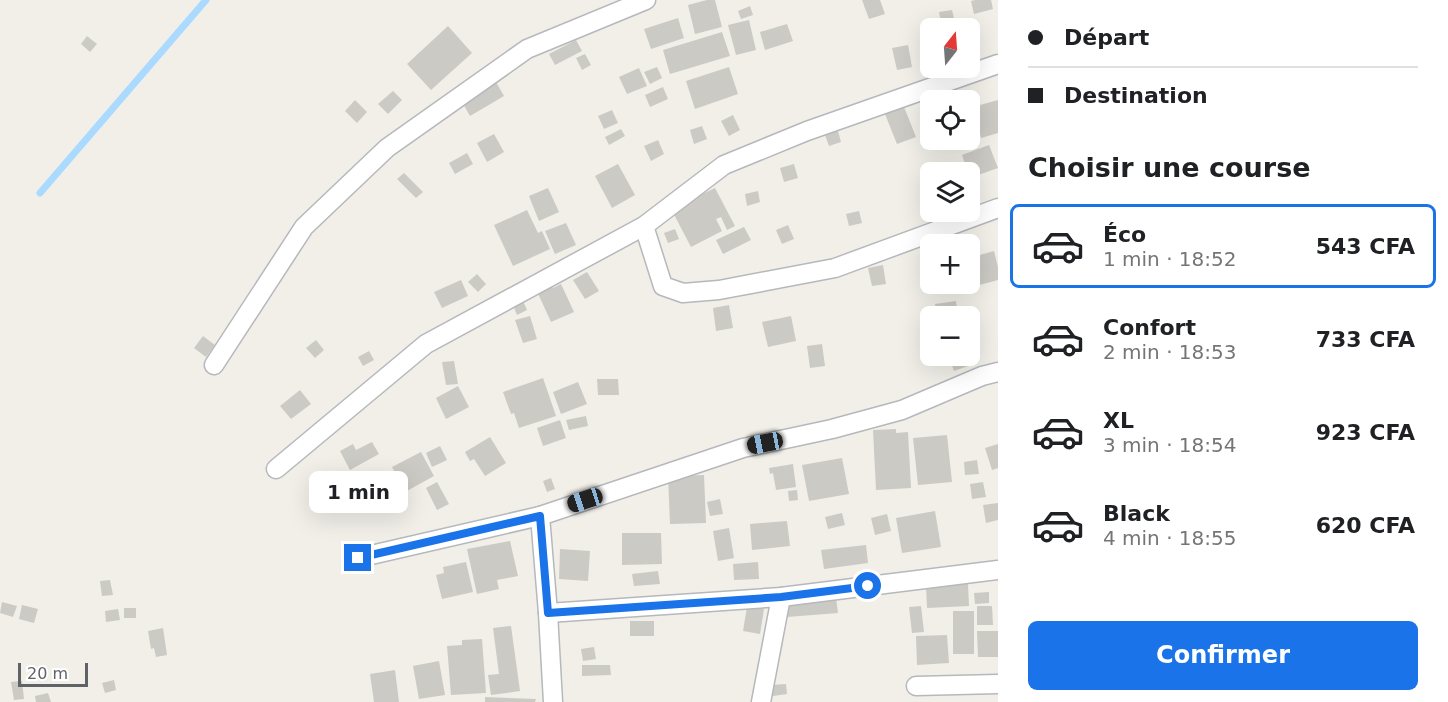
<!DOCTYPE html>
<html lang="fr">
<meta charset="utf-8">
<style>
:root{--surface:#fff;--page:#f2f2f2;--text:#202124;--muted:#757577;--line:#e0e0e0;--accent:#1a73e8}
body{margin:0;font-family:"DejaVu Sans",sans-serif;background:var(--page);color:var(--text);height:100vh;display:flex;flex-direction:column;font-size:22px;white-space:nowrap}
*{box-sizing:border-box;margin:0}
p{font-size:20px;color:var(--muted)}
.icon{flex:none;width:33px;height:33px;fill:none;stroke:currentColor;stroke-width:2;stroke-linecap:round;stroke-linejoin:round}
.map{position:relative;flex:1;overflow:hidden}
.details{display:flex;flex-direction:column;background:var(--surface);width:450px}
.details>*{flex:none}
.top-card{display:grid;align-content:center;height:132px;padding:0 30px;background:var(--surface)}
.needle{width:39px;rotate:17deg}
.controls{position:absolute;left:920px;top:18px;display:grid;gap:12px}
.controls a{display:grid;place-items:center;width:60px;height:60px;border-radius:9px;background:var(--surface);box-shadow:0 6px 24px #0002;font-size:30px}
.scale{position:absolute;left:18px;bottom:15px;width:70px;box-sizing:border-box;padding-left:6px;border:3px solid #5f6368;border-top:0;font-size:16px;line-height:21px;white-space:nowrap;color:#5f6368;-webkit-text-stroke:4px #fff;paint-order:stroke}
.end{position:absolute;width:27px;height:27px;margin:-14px;border:8px solid #1a73e8;background:#fff;box-shadow:0 0 0 3px #fff}
.from{border-radius:50%}
.bubble{position:absolute;height:42px;border-radius:9px;background:var(--surface);box-shadow:0 6px 24px #0002;font-size:20px;font-weight:600;line-height:42px;text-align:center}
.car{position:absolute;width:18px;height:36px;margin:-18px -9px;border-radius:8px;box-shadow:0 0 4px 2px #0007;background:linear-gradient(#222 24%,#8ab4d8 0 40%,#222 0 76%,#8ab4d8 0 86%,#222 0)}
.top-card b{display:flex;align-items:center;gap:21px;height:57px;font-size:22px}
.top-card b+b{border-top:2px solid var(--line)}
.top-card i{width:15px;height:15px;background:var(--text)}
ul{padding:0;list-style:none}
li{display:flex;align-items:center;gap:18px;height:84px;margin:0 12px 9px;padding:0 18px;border:3px solid transparent;border-radius:9px}
li div{flex:1}
li b{display:block;font-size:22px}
li em{font-style:normal;font-weight:600}
li.selected{border-color:var(--accent)}
li>.icon{width:54px;height:54px;stroke-width:1.5}
h2{padding:0 30px;font-size:27px;line-height:72px}
.primary-button{display:flex;gap:12px;margin-top:auto;padding:12px 30px}
.primary-button a{flex:1;height:69px;border-radius:9px;background:var(--accent);color:#fff;font-size:24px;font-weight:600;line-height:69px;text-align:center}
main{display:flex;flex:1;min-height:0}
.map>svg:first-child{display:block}
</style>
<main>
<div class="map">
<svg width="998" height="702" viewBox="0 0 998 702">
<rect width="100%" height="100%" fill="#f1efe8"/>
<g fill="none" stroke-linecap="round" stroke-linejoin="round">
<polyline stroke="#aadaff" stroke-width="7" points="40,193 206,0"/>
</g>
<g fill="#cccac5">
<polygon points="707,0 715,0 722,27 695,34 688,5"/>
<polygon points="862,0 880,0 885,14 869,19"/>
<polygon points="975,0 991,0 993,9 974,14 971,1"/>
<polygon points="750,6 753,15 741,19 738,11"/>
<polygon points="952,10 956,28 942,28 939,12"/>
<polygon points="678,18 684,38 651,49 644,29"/>
<polygon points="749,20 756,50 736,55 728,25"/>
<polygon points="787,24 793,41 765,50 760,32"/>
<polygon points="448,26 472,53 431,90 407,64"/>
<polygon points="722,32 730,56 670,74 663,50"/>
<polygon points="87,36 97,44 90,52 81,44"/>
<polygon points="576,40 582,51 555,65 549,54"/>
<polygon points="908,45 912,67 897,70 892,48"/>
<polygon points="585,54 591,65 582,70 576,58"/>
<polygon points="657,67 662,78 650,84 644,72"/>
<polygon points="729,67 738,94 695,109 686,81"/>
<polygon points="639,68 647,86 627,94 619,77"/>
<polygon points="496,82 504,96 470,116 462,102"/>
<polygon points="663,87 668,99 650,107 645,95"/>
<polygon points="393,91 402,100 388,114 378,104"/>
<polygon points="355,100 367,112 357,123 345,111"/>
<polygon points="998,100 998,133 981,138 973,107"/>
<polygon points="904,107 916,137 897,144 885,114"/>
<polygon points="930,108 930,140 955,140 956,141 928,150 920,126 925,125 920,111"/>
<polygon points="612,110 618,123 604,129 598,116"/>
<polygon points="733,115 740,130 729,136 721,121"/>
<polygon points="702,126 707,139 694,144 690,130"/>
<polygon points="621,129 625,136 609,145 605,137"/>
<polygon points="838,131 841,142 829,146 825,135"/>
<polygon points="494,134 504,152 487,162 477,143"/>
<polygon points="658,140 664,154 651,161 644,146"/>
<polygon points="989,145 998,168 970,178 962,155"/>
<polygon points="467,153 473,164 455,174 449,163"/>
<polygon points="618,164 635,195 612,208 595,176"/>
<polygon points="794,164 798,178 784,182 780,168"/>
<polygon points="404,173 423,192 416,198 397,179"/>
<polygon points="548,188 559,212 539,221 529,196"/>
<polygon points="715,188 735,226 727,230 721,217 716,219 722,231 691,247 669,205 690,200"/>
<polygon points="758,191 760,202 747,206 745,194"/>
<polygon points="527,210 538,233 542,231 550,249 513,266 494,225"/>
<polygon points="859,211 862,223 849,226 846,214"/>
<polygon points="566,223 576,245 555,254 545,231"/>
<polygon points="788,225 794,239 782,244 776,230"/>
<polygon points="744,227 751,240 723,254 716,240"/>
<polygon points="675,229 679,239 668,243 664,233"/>
<polygon points="994,251 998,267 998,280 976,286 969,258"/>
<polygon points="883,265 886,284 872,286 868,268"/>
<polygon points="587,272 599,291 585,299 573,280"/>
<polygon points="477,274 486,284 478,292 468,282"/>
<polygon points="461,280 468,296 442,308 434,292"/>
<polygon points="550,281 553,288 561,284 574,312 551,322 535,287"/>
<polygon points="523,301 527,310 517,315 513,305"/>
<polygon points="956,301 958,316 937,316 935,304"/>
<polygon points="729,305 733,328 716,331 713,308"/>
<polygon points="530,316 537,339 523,343 515,320"/>
<polygon points="791,316 796,341 768,347 762,322"/>
<polygon points="203,336 215,345 206,357 194,348"/>
<polygon points="316,340 324,350 315,358 306,348"/>
<polygon points="822,344 825,366 810,368 807,346"/>
<polygon points="369,351 374,360 363,366 358,357"/>
<polygon points="953,356 964,356 968,366 954,371 949,357"/>
<polygon points="454,361 458,384 446,385 442,362"/>
<polygon points="543,378 556,416 519,428 514,413 511,414 503,392"/>
<polygon points="597,379 618,379 619,395 598,395"/>
<polygon points="578,382 587,404 561,414 553,392"/>
<polygon points="458,386 469,407 446,419 436,398"/>
<polygon points="300,390 311,404 291,419 280,406"/>
<polygon points="586,416 588,426 569,430 566,420"/>
<polygon points="560,420 566,438 543,446 537,428"/>
<polygon points="896,429 896,433 908,432 911,488 876,490 873,430"/>
<polygon points="947,435 952,482 918,485 913,438"/>
<polygon points="490,437 506,463 485,476 474,459 470,461 465,452"/>
<polygon points="372,442 379,454 350,470 340,451 353,444 356,450"/>
<polygon points="998,444 998,468 992,470 985,448"/>
<polygon points="440,446 447,460 432,467 426,453"/>
<polygon points="421,452 434,476 405,492 392,467"/>
<polygon points="842,458 849,494 809,501 802,465"/>
<polygon points="977,460 979,474 965,475 964,462"/>
<polygon points="793,464 796,487 776,490 773,473 770,474 769,468"/>
<polygon points="704,475 706,523 670,524 668,476"/>
<polygon points="551,478 555,489 547,492 543,481"/>
<polygon points="437,482 449,504 437,510 426,488"/>
<polygon points="983,482 986,497 972,499 970,484"/>
<polygon points="797,490 798,500 789,501 788,491"/>
<polygon points="720,499 723,514 710,516 707,502"/>
<polygon points="998,503 998,520 986,523 983,505"/>
<polygon points="935,511 941,547 902,553 896,518"/>
<polygon points="842,513 845,525 828,529 825,517"/>
<polygon points="887,514 891,531 875,535 871,518"/>
<polygon points="787,521 790,546 752,550 750,524"/>
<polygon points="729,528 734,558 718,561 713,531"/>
<polygon points="622,533 661,533 662,564 622,565"/>
<polygon points="510,541 518,576 497,580 499,589 477,594 467,549"/>
<polygon points="866,545 868,563 824,569 821,550"/>
<polygon points="560,549 590,551 588,581 559,579"/>
<polygon points="466,562 473,592 442,599 436,575 444,573 443,567"/>
<polygon points="758,562 759,579 734,580 733,564"/>
<polygon points="658,571 660,584 634,586 632,574"/>
<polygon points="110,580 113,595 102,596 100,581"/>
<polygon points="968,584 969,606 927,608 926,586"/>
<polygon points="989,592 989,603 975,604 974,593"/>
<polygon points="836,598 838,613 787,617 786,602"/>
<polygon points="2,602 17,606 13,617 0,613"/>
<polygon points="22,605 38,609 34,623 19,619"/>
<polygon points="921,606 924,632 912,633 909,607"/>
<polygon points="977,606 992,606 993,625 977,625"/>
<polygon points="747,607 764,609 760,634 743,631"/>
<rect x="124" y="608" width="12" height="10"/>
<polygon points="118,609 120,620 106,622 105,611"/>
<rect x="953" y="611" width="21" height="43"/>
<rect x="630" y="621" width="24" height="15"/>
<polygon points="511,626 520,691 491,695 488,675 499,674 493,628"/>
<polygon points="163,628 167,655 156,657 154,648 151,649 148,631"/>
<polygon points="977,631 998,631 998,657 978,657"/>
<polygon points="947,635 949,663 917,665 916,636"/>
<polygon points="482,639 486,693 451,695 447,646 462,645 462,640"/>
<polygon points="594,647 596,659 583,661 581,649"/>
<polygon points="439,661 445,695 419,699 413,666"/>
<polygon points="582,665 610,665 611,675 582,676"/>
<polygon points="395,670 399,702 374,702 370,674"/>
<polygon points="114,680 116,690 105,693 102,683"/>
<polygon points="22,681 24,699 14,700 11,682"/>
<polygon points="786,684 787,694 773,696 771,685"/>
<polygon points="48,693 51,702 36,702 35,696"/>
<polygon points="485,697 536,699 535,702 485,702"/>
</g>
<g fill="none" stroke-linecap="round" stroke-linejoin="round">
<g stroke="#b5b8bc" stroke-width="21">
<g id="street">
<polyline points="644,226 663,286 683,293 719,290 835,268 998,208"/>
<polyline points="214,365 304,227 387,148 527,49 646,0"/>
<polyline points="276,469 426,344 644,226 724,165 807,131 998,64"/>
<polyline points="358,558 540,516"/>
<polyline points="548,613 781,597 998,570"/>
<polyline points="916,686 998,684"/>
<polyline points="553,702 548,613 540,516 743,448 832,429 902,410 982,376 998,372"/>
<polyline points="761,702 781,597"/>
</g>
</g>
<use href="#street" stroke="#fff" stroke-width="18"/>
</g>
<g fill="none" stroke-linecap="round" stroke-linejoin="round">
<polyline stroke="#1a73e8" stroke-width="8" points="358,558 540,516 548,613 781,597 868,586"/>
</g>
</svg>
<div class="controls">
<a><svg class="needle" viewBox="-14 -14 28 28"><path d="M0-13l5 13h-10z" fill="#e53935"/><path d="M0 13l5-13h-10z" fill="#757577"/></svg></a>
<a><svg class="icon" aria-label="locate" viewBox="0 0 24 24"><circle cx="12" cy="12" r="6"/><path d="M12 2v4M12 18v4M2 12h4M18 12h4"/></svg></a>
<a><svg class="icon" aria-label="layers" viewBox="0 0 24 24"><path d="M12 4l9 5-9 5-9-5zM3 14l9 5 9-5"/></svg></a>
<a>+</a>
<a>−</a>
</div>
<div class="scale">20 m</div>
<i class="end from" style="left:868px;top:586px"></i>
<i class="end" style="left:358px;top:558px"></i>
<div class="bubble" style="left:309px;top:471px;width:99px">1 min</div>
<i class="car" style="left:765px;top:443px;rotate:259deg"></i>
<i class="car" style="left:585px;top:500px;rotate:252deg"></i>
</div>
<section class="details">
<div class="top-card">
<b><i class="from"></i>Départ</b>
<b><i></i>Destination</b>
</div>
<h2>Choisir une course</h2>
<ul>
<li class="selected"><svg class="icon" aria-label="car" viewBox="0 0 24 24"><path d="M5 17H2v-5l4-1 3-4h7l3 4 3 1v5h-3M9 17h6M6 11h13"/><circle cx="7" cy="17" r="2"/><circle cx="17" cy="17" r="2"/></svg><div><b>Éco</b><p>1 min · 18:52</p></div><em>543 CFA</em></li>
<li><svg class="icon" aria-label="car" viewBox="0 0 24 24"><path d="M5 17H2v-5l4-1 3-4h7l3 4 3 1v5h-3M9 17h6M6 11h13"/><circle cx="7" cy="17" r="2"/><circle cx="17" cy="17" r="2"/></svg><div><b>Confort</b><p>2 min · 18:53</p></div><em>733 CFA</em></li>
<li><svg class="icon" aria-label="car" viewBox="0 0 24 24"><path d="M5 17H2v-5l4-1 3-4h7l3 4 3 1v5h-3M9 17h6M6 11h13"/><circle cx="7" cy="17" r="2"/><circle cx="17" cy="17" r="2"/></svg><div><b>XL</b><p>3 min · 18:54</p></div><em>923 CFA</em></li>
<li><svg class="icon" aria-label="car" viewBox="0 0 24 24"><path d="M5 17H2v-5l4-1 3-4h7l3 4 3 1v5h-3M9 17h6M6 11h13"/><circle cx="7" cy="17" r="2"/><circle cx="17" cy="17" r="2"/></svg><div><b>Black</b><p>4 min · 18:55</p></div><em>620 CFA</em></li>
</ul>
<div class="primary-button"><a>Confirmer</a></div>
</section>
</main>
